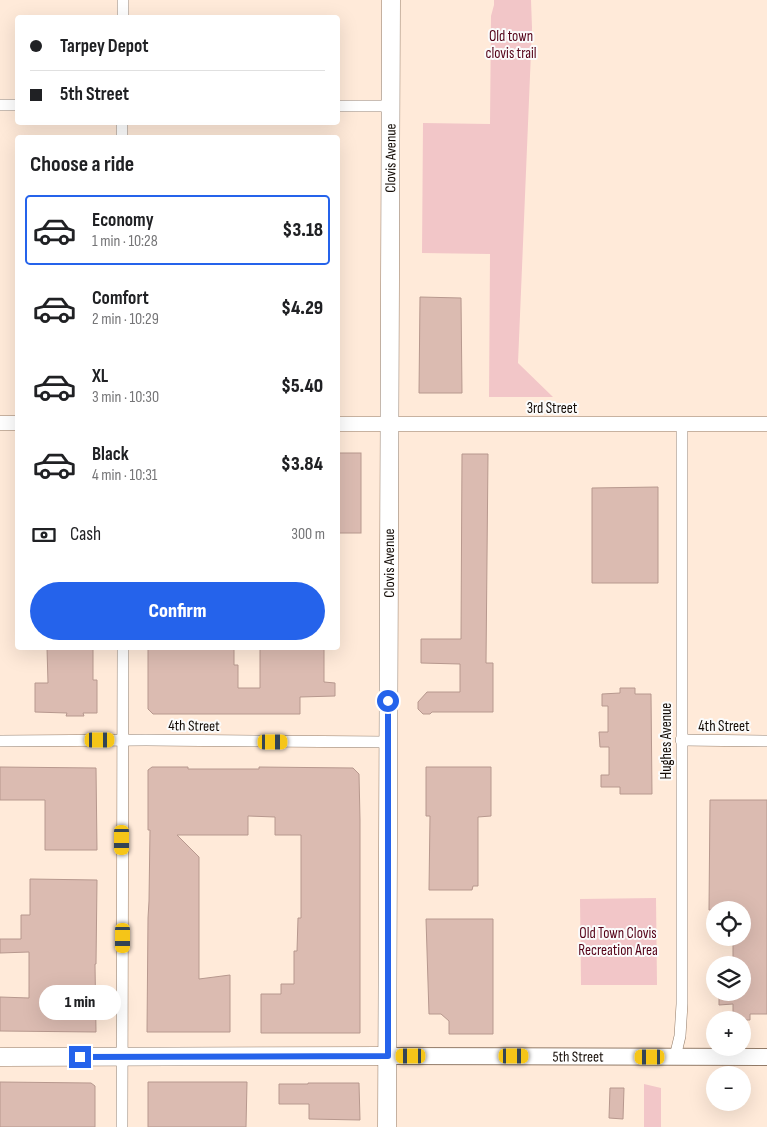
<!DOCTYPE html>
<meta charset="utf-8">
<style>
:root{--surface:#fff;--page:#f2f2f2;--text:#202124;--muted:#757577;--line:#e0e0e0;--accent:#2563eb}
body{margin:0;font-family:"Sofia Sans Condensed",sans-serif;background:var(--page);color:var(--text);height:100vh;display:flex;flex-direction:column;font-size:19px;white-space:nowrap}
*{box-sizing:border-box;margin:0}
p{font-size:16px;color:var(--muted)}
.icon{flex:none;width:28px;height:28px;fill:none;stroke:currentColor;stroke-width:2;stroke-linecap:round;stroke-linejoin:round}
.map{position:relative;flex:1;overflow:hidden}
.side{position:absolute;left:15px;top:135px;width:325px;height:515px;display:flex;flex-direction:column;background:var(--surface);border-radius:5px;box-shadow:0 5px 20px #0002}
.side>*{flex:none}
.banner{position:absolute;left:15px;top:15px;width:325px;height:110px;border-radius:5px;box-shadow:0 5px 20px #0002;display:grid;align-content:center;height:110px;padding:0 15px;background:var(--surface)}
.fabs{position:absolute;left:706px;top:901px;display:grid;gap:10px}
.fabs a{display:grid;place-items:center;width:45px;height:45px;border-radius:50%;background:var(--surface);box-shadow:0 5px 20px #0002;font-size:25px}
.end{position:absolute;width:22px;height:22px;margin:-11px;border:6px solid #2563eb;background:#fff;box-shadow:0 0 0 2px #fff}
.from{border-radius:50%}
.bubble{position:absolute;height:35px;border-radius:18px;background:var(--surface);box-shadow:0 5px 20px #0002;font-size:16px;font-weight:800;line-height:35px;text-align:center}
.car{position:absolute;width:15px;height:30px;margin:-15px -8px;border-radius:6px;box-shadow:0 0 4px 1px #0007;background:linear-gradient(#f5c518 24%,#345 0 40%,#f5c518 0 76%,#345 0 86%,#f5c518 0)}
.banner b{display:flex;align-items:center;gap:18px;height:48px;font-size:19px}
.banner b+b{border-top:1px solid var(--line)}
.banner i{width:12px;height:12px;background:var(--text)}
ul{padding:0;list-style:none}
li{display:flex;align-items:center;gap:15px;height:70px;margin:0 10px 8px;padding:0 5px;border:2px solid transparent;border-radius:5px}
li div{flex:1}
li b{display:block;font-size:19px}
li em{font-style:normal;font-weight:800}
li.selected{border-color:var(--accent)}
li>.icon{width:45px;height:45px;stroke-width:1.5}
h2{padding:0 15px;font-size:22px;line-height:60px}
.pay{display:flex;align-items:center;gap:12px;height:55px;padding:0 15px;font-size:19px}
.pay p{margin-inline-start:auto}
.cta{display:flex;gap:10px;margin-top:auto;padding:10px 15px}
.cta a{flex:1;height:58px;border-radius:30px;background:var(--accent);color:#fff;font-size:20px;font-weight:800;line-height:58px;text-align:center}
.map>svg:first-child{display:block}
</style>
<div class="map">
<svg width="767" height="1127" viewBox="0 0 767 1127">
<rect width="100%" height="100%" fill="#ffead9"/>
<g fill="#f2c6c8">
<polygon points="494,0 531,0 532,28 518,363 553,397 489,397 490,254 422,253 423,123 490,124 491,16 494,5"/>
<polygon points="656,898 657,985 581,985 580,899"/>
<polygon points="644,1084 661,1088 661,1127 644,1127"/>
</g>
<g fill="#dbbbb1" stroke="#b7988e">
<polygon points="420,297 461,298 462,393 419,393"/>
<rect x="338" y="453" width="23" height="80"/>
<polygon points="462,454 488,454 486,663 493,663 493,712 432,712 430,714 423,714 418,709 418,702 427,692 460,692 460,664 421,663 421,639 461,639"/>
<polygon points="658,487 658,583 592,583 592,488"/>
<polygon points="47,648 93,648 93,680 97,680 97,713 83,713 84,716 66,716 67,713 35,712 35,683 48,683"/>
<polygon points="148,648 234,648 234,665 238,665 238,688 260,688 260,648 324,648 324,682 335,683 335,696 300,697 300,714 153,714 148,709"/>
<polygon points="620,688 635,688 635,694 651,694 652,794 620,794 620,787 601,787 601,775 609,775 609,747 600,747 599,732 608,732 608,706 602,706 602,694 620,693"/>
<polygon points="0,767 96,768 97,850 45,850 45,800 0,800"/>
<polygon points="152,767 188,767 188,769 259,769 259,767 353,768 359,774 360,820 360,1033 261,1033 261,994 281,994 281,984 294,984 294,951 297,951 298,918 301,918 301,835 275,835 275,817 248,816 248,835 177,835 199,857 199,979 230,975 230,1032 147,1032 148,918 149,901 150,830 148,830 148,770"/>
<polygon points="426,767 491,767 491,816 478,817 478,886 473,886 472,890 429,890 430,816 426,816"/>
<polygon points="710,800 767,800 767,1014 750,1014 750,1020 733,1020 733,1004 719,1005 719,992 742,992 742,965 733,965 733,938 742,938 742,910 709,910"/>
<polygon points="30,879 97,880 96,964 95,964 96,1032 0,1031 0,997 29,998 29,952 0,953 0,939 21,939 21,915 30,915"/>
<polygon points="426,919 493,919 493,1034 449,1034 449,1021 441,1014 429,1014"/>
<polygon points="0,1082 91,1083 95,1086 95,1127 0,1127"/>
<polygon points="148,1082 247,1082 246,1127 148,1127"/>
<polygon points="308,1083 359,1083 360,1120 309,1119 309,1104 279,1104 279,1084 308,1084"/>
<polygon points="610,1088 624,1088 623,1119 609,1118"/>
</g>
<g fill="none" stroke-linecap="round" stroke-linejoin="round">
<g stroke="#927b68" stroke-width="12">
<g id="minor">
<polyline points="123,18 123,0"/>
<polyline points="0,105 18,105"/>
<polyline points="338,106 392,106"/>
<polyline points="122,122 122,138"/>
<polyline points="681,740 767,741"/>
<polyline points="0,741 146,740 388,742"/>
<polyline points="675,1057 680,1036 682,1004 682,424"/>
<polyline points="122,1127 123,648"/>
</g>
</g>
<g stroke="#927b68" stroke-width="15">
<g id="tertiary">
<polyline points="0,423 18,423"/>
<polyline points="338,424 767,424"/>
</g>
</g>
<g stroke="#927b68" stroke-width="18">
<g id="secondary">
<path id="s1" d="M388 1056 767 1057"/>
</g>
</g>
<g stroke="#927b68" stroke-width="19">
<g id="primary">
<polyline points="0,1057 388,1056"/>
<path id="s2" d="M387 1127 391 0"/>
</g>
</g>
<use href="#minor" stroke="#fff" stroke-width="11"/>
<use href="#tertiary" stroke="#fff" stroke-width="14"/>
<use href="#secondary" stroke="#fff" stroke-width="16"/>
<use href="#primary" stroke="#fff" stroke-width="18"/>
</g>
<g fill="none" stroke-linecap="round" stroke-linejoin="round">
<polyline stroke="#2563eb" stroke-width="6" points="80,1057 388,1056 388,701"/>
</g>
<g text-anchor="middle" dominant-baseline="central" stroke-width="4" stroke-linejoin="round" paint-order="stroke">
<g font-size="15" fill="#540217" stroke="#fbfbfb">
<text x="511" y="36">Old town<tspan x="511" dy="17">clovis trail</tspan></text>
<text x="618" y="933">Old Town Clovis<tspan x="618" dy="17">Recreation Area</tspan></text>
</g>
<g font-size="15" fill="#130b05" stroke="#fbfbfb">
<text stroke="none"><textPath href="#s2" startOffset="969">Clovis Avenue</textPath></text>
<text x="552" y="408">3rd Street</text>
<text stroke="none"><textPath href="#s2" startOffset="564">Clovis Avenue</textPath></text>
<text transform="translate(194 726) rotate(1)">4th Street</text>
<text x="724" y="726">4th Street</text>
<text transform="translate(666 741) rotate(-90)">Hughes Avenue</text>
<text stroke="none"><textPath href="#s1" startOffset="190">5th Street</textPath></text>
</g>
</g>
</svg>
<div class="fabs">
<a><svg class="icon" aria-label="locate" viewBox="0 0 24 24"><circle cx="12" cy="12" r="6"/><path d="M12 2v4M12 18v4M2 12h4M18 12h4"/></svg></a>
<a><svg class="icon" aria-label="layers" viewBox="0 0 24 24"><path d="M12 4l9 5-9 5-9-5zM3 14l9 5 9-5"/></svg></a>
<a>+</a>
<a>−</a>
</div>
<i class="end from" style="left:388px;top:701px"></i>
<i class="end" style="left:80px;top:1057px"></i>
<div class="bubble" style="left:39px;top:985px;width:82px">1 min</div>
<i class="car" style="left:100px;top:740px;rotate:90deg"></i>
<i class="car" style="left:273px;top:742px;rotate:90deg"></i>
<i class="car" style="left:122px;top:840px;rotate:180deg"></i>
<i class="car" style="left:123px;top:938px;rotate:180deg"></i>
<i class="car" style="left:411px;top:1056px;rotate:270deg"></i>
<i class="car" style="left:514px;top:1056px;rotate:90deg"></i>
<i class="car" style="left:650px;top:1057px;rotate:270deg"></i>
<div class="banner">
<b><i class="from"></i>Tarpey Depot</b>
<b><i></i>5th Street</b>
</div>
<section class="side">
<h2>Choose a ride</h2>
<ul>
<li class="selected"><svg class="icon" aria-label="car" viewBox="0 0 24 24"><path d="M5 17H2v-5l4-1 3-4h7l3 4 3 1v5h-3M9 17h6M6 11h13"/><circle cx="7" cy="17" r="2"/><circle cx="17" cy="17" r="2"/></svg><div><b>Economy</b><p>1 min · 10:28</p></div><em>$3.18</em></li>
<li><svg class="icon" aria-label="car" viewBox="0 0 24 24"><path d="M5 17H2v-5l4-1 3-4h7l3 4 3 1v5h-3M9 17h6M6 11h13"/><circle cx="7" cy="17" r="2"/><circle cx="17" cy="17" r="2"/></svg><div><b>Comfort</b><p>2 min · 10:29</p></div><em>$4.29</em></li>
<li><svg class="icon" aria-label="car" viewBox="0 0 24 24"><path d="M5 17H2v-5l4-1 3-4h7l3 4 3 1v5h-3M9 17h6M6 11h13"/><circle cx="7" cy="17" r="2"/><circle cx="17" cy="17" r="2"/></svg><div><b>XL</b><p>3 min · 10:30</p></div><em>$5.40</em></li>
<li><svg class="icon" aria-label="car" viewBox="0 0 24 24"><path d="M5 17H2v-5l4-1 3-4h7l3 4 3 1v5h-3M9 17h6M6 11h13"/><circle cx="7" cy="17" r="2"/><circle cx="17" cy="17" r="2"/></svg><div><b>Black</b><p>4 min · 10:31</p></div><em>$3.84</em></li>
</ul>
<div class="pay"><svg class="icon" aria-label="cash" viewBox="0 0 24 24"><path d="M3 7h18v10H3z"/><circle cx="12" cy="12" r="2"/></svg>Cash<p>300 m</p></div>
<div class="cta"><a>Confirm</a></div>
</section>
</div>
